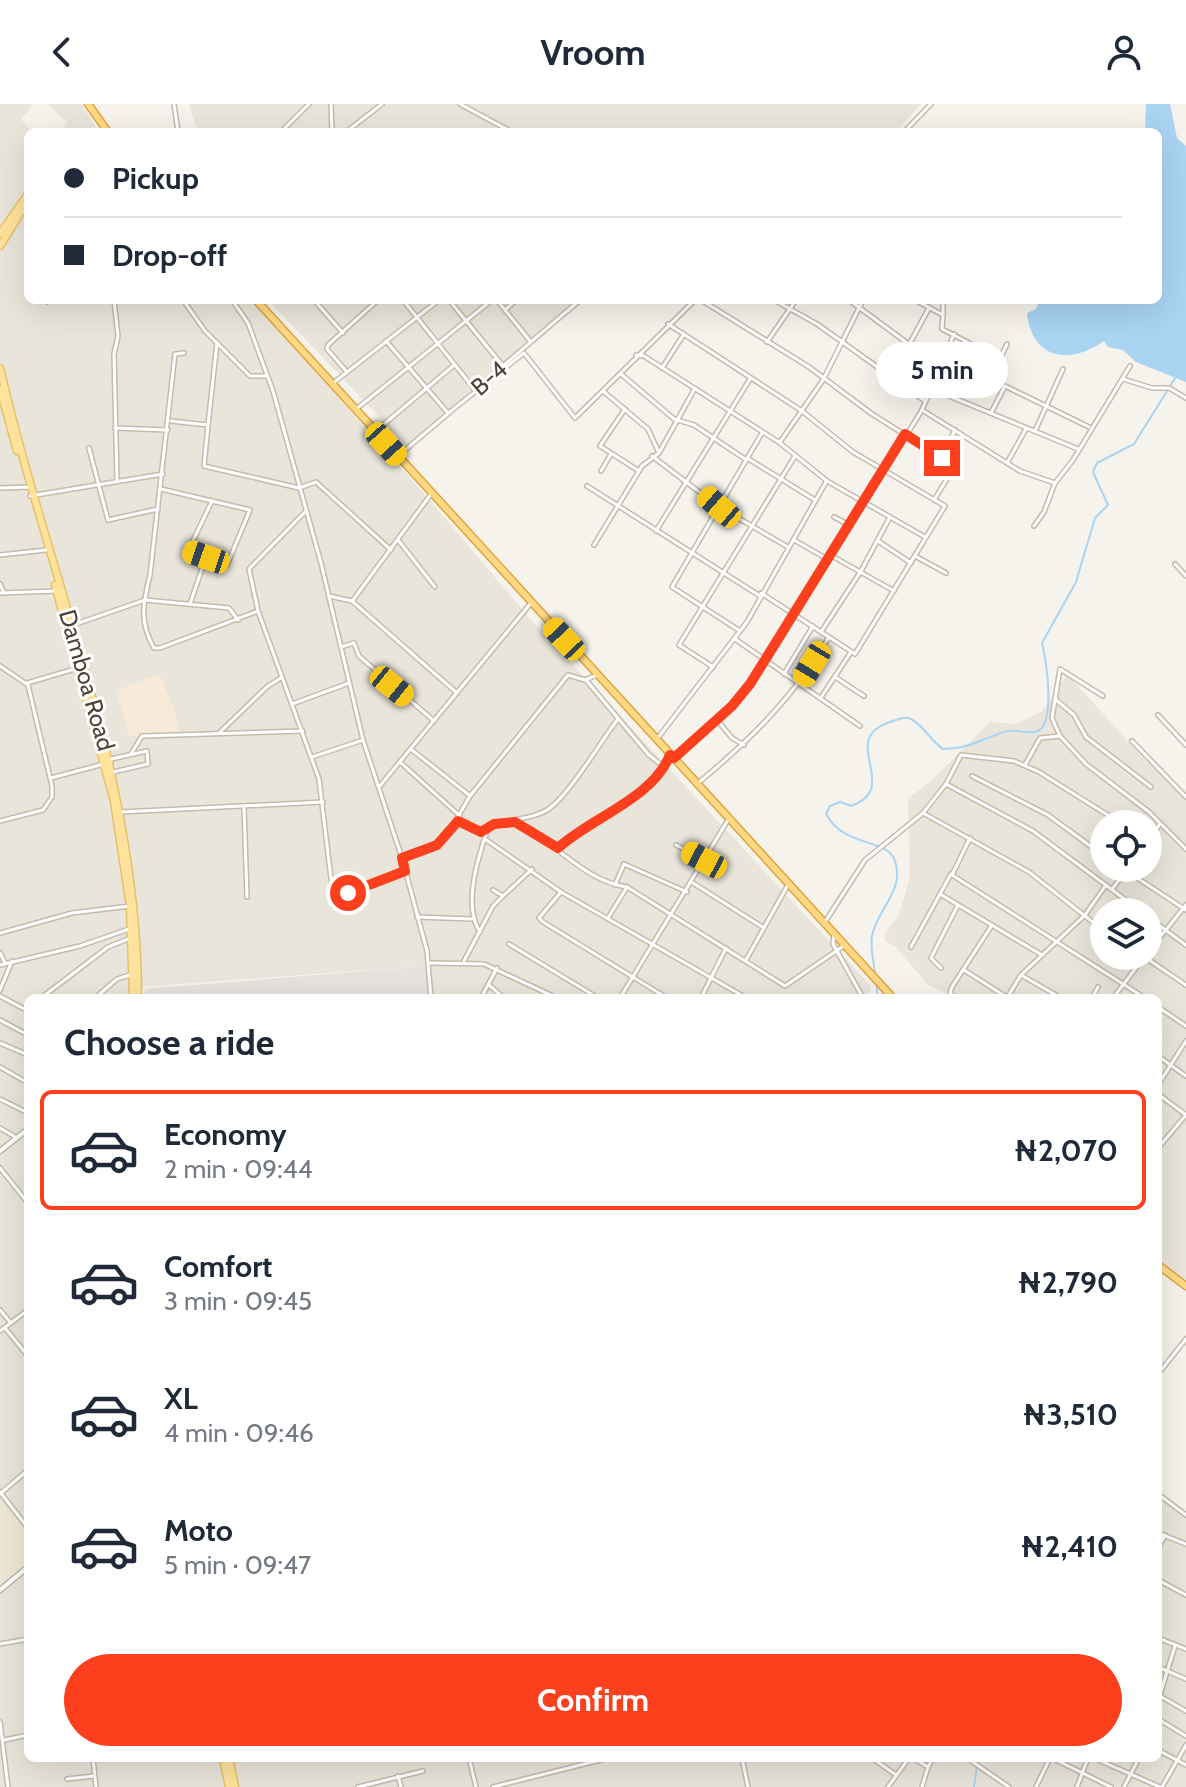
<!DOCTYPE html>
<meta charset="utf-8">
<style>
:root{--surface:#fff;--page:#f6f6f7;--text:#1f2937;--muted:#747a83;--line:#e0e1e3;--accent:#fc3f1d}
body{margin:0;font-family:Cabin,sans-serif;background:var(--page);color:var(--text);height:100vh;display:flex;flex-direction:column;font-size:30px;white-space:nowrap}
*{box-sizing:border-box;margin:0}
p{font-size:26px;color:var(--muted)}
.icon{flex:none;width:44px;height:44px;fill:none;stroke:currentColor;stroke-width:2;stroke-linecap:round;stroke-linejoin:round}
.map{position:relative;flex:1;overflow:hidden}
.sheet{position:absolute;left:24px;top:890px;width:1138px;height:768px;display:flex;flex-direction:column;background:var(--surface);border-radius:12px;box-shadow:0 8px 32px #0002}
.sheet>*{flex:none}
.guide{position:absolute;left:24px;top:24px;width:1138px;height:176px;border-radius:12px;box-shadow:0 8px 32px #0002;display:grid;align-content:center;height:176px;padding:0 40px;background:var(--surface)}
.fabs{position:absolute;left:1090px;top:706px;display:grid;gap:16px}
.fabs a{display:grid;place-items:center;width:72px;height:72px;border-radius:50%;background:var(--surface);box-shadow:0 8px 32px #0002;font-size:40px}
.end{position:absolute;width:36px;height:36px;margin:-18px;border:10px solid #fc3f1d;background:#fff;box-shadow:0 0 0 4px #fff}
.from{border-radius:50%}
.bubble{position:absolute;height:56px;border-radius:28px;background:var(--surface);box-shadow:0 8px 32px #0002;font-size:26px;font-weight:700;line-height:56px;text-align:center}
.car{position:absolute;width:24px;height:48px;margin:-24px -12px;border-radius:10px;box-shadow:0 0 6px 2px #0007;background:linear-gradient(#f5c518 24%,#345 0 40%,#f5c518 0 76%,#345 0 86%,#f5c518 0)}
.guide b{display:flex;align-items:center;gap:28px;height:76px;font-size:30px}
.guide b+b{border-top:2px solid var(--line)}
.guide i{width:20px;height:20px;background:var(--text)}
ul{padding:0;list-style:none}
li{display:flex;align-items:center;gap:24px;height:120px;margin:0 16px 12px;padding:0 24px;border:4px solid transparent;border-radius:12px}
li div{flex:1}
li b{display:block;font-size:30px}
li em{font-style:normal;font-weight:700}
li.on{border-color:var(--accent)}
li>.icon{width:72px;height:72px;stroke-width:1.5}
h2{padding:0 40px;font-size:36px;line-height:96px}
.cta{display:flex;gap:16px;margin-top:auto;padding:16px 40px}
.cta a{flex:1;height:92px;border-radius:48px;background:var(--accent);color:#fff;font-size:32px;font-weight:700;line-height:92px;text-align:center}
header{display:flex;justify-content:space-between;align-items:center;height:104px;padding:0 40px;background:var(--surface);font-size:36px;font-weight:700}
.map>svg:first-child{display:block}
</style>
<header><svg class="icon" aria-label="back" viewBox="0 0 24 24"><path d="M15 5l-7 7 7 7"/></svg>Vroom<svg class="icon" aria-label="person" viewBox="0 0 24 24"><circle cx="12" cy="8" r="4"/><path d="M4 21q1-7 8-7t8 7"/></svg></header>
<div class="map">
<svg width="1186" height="1683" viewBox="0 0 1186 1683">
<rect width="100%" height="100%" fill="#f6f3ec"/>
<g fill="#eae5da" fill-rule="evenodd">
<polygon points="0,0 34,0 21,15 32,28 28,28 28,196 251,196 428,394 532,517 871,882 868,894 427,894 426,862 135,883 135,894 28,894 28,1654 226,1654 231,1683 0,1683"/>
<polygon points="48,0 81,0 99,28 60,28 67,18"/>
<polygon points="189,0 921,0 896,28 198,28"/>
<polygon points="268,196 586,196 407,342"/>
<path d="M1067 570 1144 655 1186 694V1176L1158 1158V894H954L927 880 897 844 885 837V830L899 810 910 773 908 695 933 675 990 618 1015 620 1043 607ZM1104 720H1148V764H1104ZM1104 808H1148V852H1104Z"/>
<polygon points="1158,1390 1186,1412 1186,1683 237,1683 228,1654 1158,1654"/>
</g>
<polygon fill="#f7ead8" points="159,570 174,604 179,629 129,632 116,587"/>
<polygon fill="#e6e2dd" points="427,862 427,894 144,894 145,885"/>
<polygon fill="#efe8d6" points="0,1395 28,1429 28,1459 0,1482"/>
<path fill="#a9d4f2" d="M1146 0H1170L1177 34 1186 42V278L1136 258 1123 246 1108 243 1104 237C1070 261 1032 256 1027 209L1036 205 1040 196H1158V28H1145Z"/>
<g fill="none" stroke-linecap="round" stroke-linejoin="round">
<g stroke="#a9d4f2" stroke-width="2">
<path d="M875 870C874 857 870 845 872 832 877 805 905 787 895 757 888 734 844 744 826 710L830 702 840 698 851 702C904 683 834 634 893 617 899 615 905 612 911 615 923 621 931 637 943 645 974 644 981 634 1008 627 1017 625 1029 631 1038 627 1056 618 1046 556 1042 539L1076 478 1095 414 1108 401 1093 368 1097 359 1134 340 1177 271"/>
<polyline points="877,880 877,894"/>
<polyline points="974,1683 978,1654"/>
</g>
<g stroke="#c2bbae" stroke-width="6">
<g id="minor">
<polyline points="174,0 178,28"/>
<polyline points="331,0 332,28"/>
<polyline points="460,0 512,28"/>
<polyline points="281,28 309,0"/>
<polyline points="346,28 382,0"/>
<polyline points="904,28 931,0"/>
<polyline points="77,196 92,196"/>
<polyline points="114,196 118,232 114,250 117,376"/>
<polyline points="183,196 205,227 250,272 267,272"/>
<polyline points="232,196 248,219 273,287 321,459 363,636 402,754 427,847 431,894"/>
<polyline points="314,196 343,229"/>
<polyline points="403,196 475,286"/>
<polyline points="449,196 503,262"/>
<polyline points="497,196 530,237"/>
<polyline points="701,196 809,263 872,310 955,362 934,396"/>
<polyline points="774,196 817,220 925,297"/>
<polyline points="849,196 941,264"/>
<polyline points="917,197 943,211 942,225 1000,255 1007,240"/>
<polyline points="47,198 51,196"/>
<polyline points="505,206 516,196"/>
<polyline points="943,211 943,196"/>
<polyline points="668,220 802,307 853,348 945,402 855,550 761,489"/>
<polyline points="386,237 448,309"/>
<polyline points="767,238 796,196"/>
<polyline points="910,239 929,204"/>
<path d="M184 249 175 250 150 471C143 500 139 518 154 544H160L258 507"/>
<polyline points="636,251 644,252 780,339 827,377 925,433"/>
<polyline points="943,257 997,283"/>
<polyline points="662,264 684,230"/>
<polyline points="347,268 327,245 328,241 378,196"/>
<polyline points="621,270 674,315 694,321 745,355"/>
<polyline points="1123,275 1152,284 1169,284 1186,294"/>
<polyline points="894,278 910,245"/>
<polyline points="483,279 580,196"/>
<polyline points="332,280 439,196"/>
<polyline points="932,285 1078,345"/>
<polyline points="604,288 648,325 659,349"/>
<polyline points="625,305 600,342 639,367"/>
<polyline points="355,306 492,196"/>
<polyline points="922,306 1020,367 1055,379"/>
<polyline points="451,307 524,249 575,314 695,196"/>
<polyline points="991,309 1005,282 1089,323"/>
<polyline points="171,317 208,321 217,239"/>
<polyline points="208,321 204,362 299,384 316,378 391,446"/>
<polyline points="115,324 168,326"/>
<polyline points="377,326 453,262"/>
<polyline points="1035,327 1063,265"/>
<polyline points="780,338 823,276 863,196"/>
<polyline points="89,344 108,416 158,405"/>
<polyline points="398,352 450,308"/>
<polyline points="652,352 719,403 788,443"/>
<polyline points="747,354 815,396"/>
<polyline points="942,354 955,326"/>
<polyline points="1007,359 1026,325"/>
<polyline points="601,367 611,350"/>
<polyline points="587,382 760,492"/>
<polyline points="0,384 31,383"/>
<polyline points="161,385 250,406 227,461 188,447 212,397"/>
<polyline points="30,392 163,370"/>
<polyline points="305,408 249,465 258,507 319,675 332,783 348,789 405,767"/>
<polyline points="834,413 851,422"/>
<polyline points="1034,422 1044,408 1055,379 1073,356 1130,262"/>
<polyline points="656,427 750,275"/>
<polyline points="398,436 435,483"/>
<polyline points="794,436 829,456"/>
<polyline points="878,437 911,459"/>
<polyline points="594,441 642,362 659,349 694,286"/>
<polyline points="0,451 46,446"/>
<polyline points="832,452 894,487"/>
<polyline points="915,452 946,469"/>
<polyline points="1175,460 1186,472"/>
<polyline points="0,480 4,489"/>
<polyline points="0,489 57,487"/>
<polyline points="329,492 352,497 457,589"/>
<polyline points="353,496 431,390"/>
<polyline points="190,500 206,453"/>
<polyline points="73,521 145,496 229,504 238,516"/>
<polyline points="740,527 672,483 762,329"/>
<polyline points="821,528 861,467 890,413"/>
<polyline points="735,535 860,622"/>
<polyline points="341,543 354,539 359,552 434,617"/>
<polyline points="0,562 28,581 52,682 52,693 43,706 0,717"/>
<polyline points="713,563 679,541 795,352"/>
<polyline points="784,570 813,522"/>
<polyline points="835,573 864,592"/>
<polyline points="586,576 648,650 665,664 670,651"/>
<polyline points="27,579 85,562"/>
<polyline points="822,592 851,548"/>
<polyline points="1103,592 1060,565 1052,614 1060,632 1086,660 1149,708 1186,745"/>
<polyline points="1055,595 1074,611 1086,633 1151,683"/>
<polyline points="292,600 349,579"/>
<polyline points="1158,611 1186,641"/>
<polyline points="718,617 732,634 744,641"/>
<polyline points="219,629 268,582 281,574"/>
<polyline points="657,635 747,518 826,378"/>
<polyline points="1132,637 1186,693"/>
<polyline points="412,646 469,691"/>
<polyline points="131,650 142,632 303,627"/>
<polyline points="312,653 363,636"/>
<polyline points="674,654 732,602 767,557 922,306 954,230"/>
<polyline points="111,655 147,647 148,660 113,668"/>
<polyline points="401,659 460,712"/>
<polyline points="1025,661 1040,634 1060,632"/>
<polyline points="972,672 1048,711 1104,752"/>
<polyline points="51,674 111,658"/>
<path d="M697 680C750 636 795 592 829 533"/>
<polyline points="946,680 1033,727 1142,808"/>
<polyline points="379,683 531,499"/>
<polyline points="244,702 247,793"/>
<polyline points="121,708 323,698"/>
<polyline points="923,709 1029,768 1104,827"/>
<path d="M458 717 475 727H487C498 714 533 717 550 704 571 688 601 637 618 615"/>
<path d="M515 718C554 736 583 777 627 783L785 882 845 841"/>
<polyline points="970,734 952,771 1145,894"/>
<polyline points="485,735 561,788 743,892"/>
<polyline points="1148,736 1160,720"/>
<polyline points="676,741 704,756"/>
<path d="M558 744C582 723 655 687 665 664"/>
<polyline points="402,754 425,747 446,733 470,692 568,571 585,576 597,571"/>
<polyline points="1122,764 1186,806"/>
<polyline points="693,779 764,824"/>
<polyline points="615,781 624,760 687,788"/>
<polyline points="1112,785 1129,764"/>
<polyline points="493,786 503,792 532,765"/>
<polyline points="561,788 539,814 543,818 667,894"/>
<polyline points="940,790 1042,851"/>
<polyline points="417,813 472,815"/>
<polyline points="1148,813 1186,841"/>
<polyline points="608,814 627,783"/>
<polyline points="825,818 865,756 923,709 946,680 961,651 1014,657 1039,668 1122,720"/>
<path d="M480 828C463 802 477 757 487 727"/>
<polyline points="0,829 72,809 130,802"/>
<polyline points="834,830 833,840 863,894"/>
<polyline points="509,840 598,894"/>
<polyline points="911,843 951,770"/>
<polyline points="1148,848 1186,801"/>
<polyline points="0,849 5,859"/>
<polyline points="1143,852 1186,881"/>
<polyline points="746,856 789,779"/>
<polyline points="464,857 493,802 503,792"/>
<polyline points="430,859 484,860 557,894"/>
<polyline points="0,861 80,842 132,824"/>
<polyline points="941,864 931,854 958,801"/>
<polyline points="964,866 1008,894"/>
<polyline points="1021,871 1061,894"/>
<polyline points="489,881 504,894"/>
<polyline points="0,886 12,857"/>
<polyline points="0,892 28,907"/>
<polyline points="41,894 108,843 128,835"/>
<polyline points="95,894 117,875 133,870"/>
<polyline points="481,894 497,864"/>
<polyline points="620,894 728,716"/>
<polyline points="701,894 726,844"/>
<polyline points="956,894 950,889 952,883 992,821"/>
<polyline points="1007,894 1021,871 1085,811 1106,781"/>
<polyline points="1092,894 1098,883"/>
<polyline points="1113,894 1145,852"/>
<polyline points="1158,903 1186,922"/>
<polyline points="0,916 28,931"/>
<polyline points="0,939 28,951"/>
<polyline points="1158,952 1186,972"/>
<polyline points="0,963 28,979"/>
<polyline points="1158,981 1186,937"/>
<polyline points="1158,990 1186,1011 1158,1044"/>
<polyline points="0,995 28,1009"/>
<polyline points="0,1024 17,1034"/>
<polyline points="0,1064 28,1099"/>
<polyline points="0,1206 11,1219"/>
<polyline points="5,1224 28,1252"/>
<polyline points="0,1227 28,1206"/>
<polyline points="1158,1270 1186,1235"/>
<polyline points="0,1388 28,1424"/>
<polyline points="1,1389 28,1366"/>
<polyline points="1158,1390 1186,1411"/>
<polyline points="1158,1429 1186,1440"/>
<polyline points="1158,1444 1165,1431"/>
<polyline points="1158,1476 1186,1491"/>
<polyline points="1158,1534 1186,1545"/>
<polyline points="0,1540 28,1535"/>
<polyline points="1158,1563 1186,1575"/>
<polyline points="1158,1591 1186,1607"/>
<polyline points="1158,1597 1175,1542"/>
<polyline points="1158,1615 1186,1632"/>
<polyline points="0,1618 8,1683"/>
<polyline points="4,1636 28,1631"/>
<polyline points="1158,1646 1186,1661"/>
<polyline points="93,1654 96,1683"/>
<polyline points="469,1654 476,1683"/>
<polyline points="742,1654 748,1683"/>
<polyline points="872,1654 896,1671"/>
<polyline points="913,1654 928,1663 933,1654"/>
<polyline points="941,1654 946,1654"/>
<polyline points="967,1654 1009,1683"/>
<polyline points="1052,1654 1111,1683"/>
<polyline points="1094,1654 1160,1683"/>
<polyline points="398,1672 401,1683"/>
<polyline points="67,1675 94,1672"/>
<polyline points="358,1683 423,1667"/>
<polyline points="493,1683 608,1654"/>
<polyline points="888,1683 909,1654"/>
<polyline points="922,1683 928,1663"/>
<polyline points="1036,1683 1050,1654"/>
<polyline points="1077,1683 1088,1654"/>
<polyline points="1124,1683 1139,1654"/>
<polyline points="1162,1683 1186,1641"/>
</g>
</g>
<g stroke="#c2bbae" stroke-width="7">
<g id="tertiary">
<polyline points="0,1047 28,1025"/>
<polyline points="0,1486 28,1463"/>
</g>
</g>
<g stroke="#e6c16a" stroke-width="9">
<g id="primary">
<polyline points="0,130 28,90"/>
<polyline points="0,142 28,97"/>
<path d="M0 264C49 476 138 672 138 894"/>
<polyline points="0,285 17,347"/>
<polyline points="55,481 114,697 130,802 133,894"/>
<polyline points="223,1654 229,1683"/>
<polyline points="229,1654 235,1683"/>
</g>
</g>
<g stroke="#e0a43c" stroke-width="9">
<g id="trunk">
<polyline points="88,0 108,28"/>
<polyline points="256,196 893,894"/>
<polyline points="1158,1161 1186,1182"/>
</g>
</g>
<use href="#minor" stroke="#fff" stroke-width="3"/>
<use href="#tertiary" stroke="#fff" stroke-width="4"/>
<use href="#primary" stroke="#ffe39c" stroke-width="6"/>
<use href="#trunk" stroke="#ffd985" stroke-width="6"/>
</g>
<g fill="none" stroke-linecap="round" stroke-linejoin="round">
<path stroke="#fc3f1d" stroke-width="10" d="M348 789 405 767 402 754 437 741 458 717 481 728 494 720 515 718 558 744C592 713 652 695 670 651L674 654 732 602 750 580 905 330 942 354"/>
</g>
<g text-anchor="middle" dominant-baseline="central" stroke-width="6" stroke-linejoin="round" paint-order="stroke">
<g font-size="24" fill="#4b4439" stroke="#fff">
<text transform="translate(489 274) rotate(-41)">B-4</text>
<text transform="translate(87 576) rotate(74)">Damboa Road</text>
</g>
</g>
</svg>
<div class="fabs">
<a><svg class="icon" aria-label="locate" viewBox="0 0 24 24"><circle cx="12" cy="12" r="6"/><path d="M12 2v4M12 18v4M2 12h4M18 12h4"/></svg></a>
<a><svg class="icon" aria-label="layers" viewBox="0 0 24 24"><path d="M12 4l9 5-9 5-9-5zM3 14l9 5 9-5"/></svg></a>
</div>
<i class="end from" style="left:348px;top:789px"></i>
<i class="end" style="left:942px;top:354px"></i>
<div class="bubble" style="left:876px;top:238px;width:132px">5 min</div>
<i class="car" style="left:386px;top:340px;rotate:138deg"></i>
<i class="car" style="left:719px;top:403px;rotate:311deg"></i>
<i class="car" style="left:206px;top:453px;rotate:289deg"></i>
<i class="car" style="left:564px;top:535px;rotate:317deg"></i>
<i class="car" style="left:812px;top:560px;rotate:211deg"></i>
<i class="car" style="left:392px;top:582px;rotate:129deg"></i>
<i class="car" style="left:704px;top:756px;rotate:298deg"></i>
<div class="guide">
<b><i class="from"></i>Pickup</b>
<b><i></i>Drop-off</b>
</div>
<section class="sheet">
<h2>Choose a ride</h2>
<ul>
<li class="on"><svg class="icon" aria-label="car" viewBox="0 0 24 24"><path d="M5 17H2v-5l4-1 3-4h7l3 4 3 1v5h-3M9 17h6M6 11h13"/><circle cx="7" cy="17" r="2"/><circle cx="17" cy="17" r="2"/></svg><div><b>Economy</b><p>2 min · 09:44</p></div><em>₦2,070</em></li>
<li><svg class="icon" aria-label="car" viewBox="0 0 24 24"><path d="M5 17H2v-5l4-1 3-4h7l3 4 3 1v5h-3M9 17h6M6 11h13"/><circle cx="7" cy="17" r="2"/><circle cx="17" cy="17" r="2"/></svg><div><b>Comfort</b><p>3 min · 09:45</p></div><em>₦2,790</em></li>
<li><svg class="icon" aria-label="car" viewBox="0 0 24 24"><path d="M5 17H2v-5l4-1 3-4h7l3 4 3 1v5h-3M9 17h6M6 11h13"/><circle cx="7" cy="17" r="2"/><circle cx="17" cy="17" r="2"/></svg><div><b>XL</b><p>4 min · 09:46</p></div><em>₦3,510</em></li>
<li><svg class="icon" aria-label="car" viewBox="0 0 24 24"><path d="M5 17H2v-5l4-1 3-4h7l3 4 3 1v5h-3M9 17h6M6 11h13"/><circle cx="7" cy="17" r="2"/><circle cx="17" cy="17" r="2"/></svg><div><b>Moto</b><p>5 min · 09:47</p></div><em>₦2,410</em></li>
</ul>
<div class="cta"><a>Confirm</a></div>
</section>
</div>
